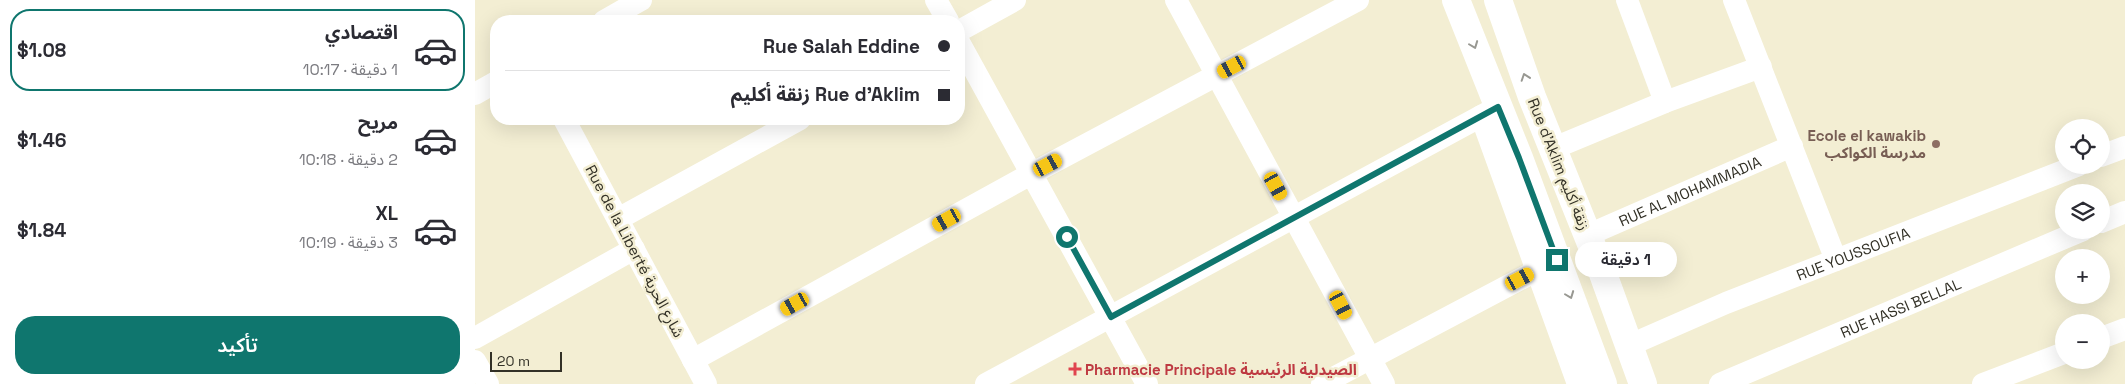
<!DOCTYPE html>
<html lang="ar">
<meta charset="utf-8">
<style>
:root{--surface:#fff;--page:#f2f2f3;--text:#2b2b33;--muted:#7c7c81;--line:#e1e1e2;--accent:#0f766e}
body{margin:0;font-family:"Space Grotesk","Noto Sans Arabic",sans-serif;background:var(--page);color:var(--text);direction:rtl;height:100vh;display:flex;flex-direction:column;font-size:19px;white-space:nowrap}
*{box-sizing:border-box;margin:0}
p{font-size:16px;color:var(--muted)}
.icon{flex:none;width:28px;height:28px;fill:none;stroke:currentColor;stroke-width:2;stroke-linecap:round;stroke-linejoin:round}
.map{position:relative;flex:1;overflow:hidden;direction:ltr}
.drawer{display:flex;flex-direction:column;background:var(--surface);width:475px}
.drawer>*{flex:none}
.banner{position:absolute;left:15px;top:15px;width:475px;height:110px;border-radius:20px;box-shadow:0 5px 20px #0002;direction:rtl;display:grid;align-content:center;height:110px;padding:0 15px;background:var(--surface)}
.controls{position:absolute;left:1580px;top:119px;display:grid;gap:10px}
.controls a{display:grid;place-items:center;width:55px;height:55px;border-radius:50%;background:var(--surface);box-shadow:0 5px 20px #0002;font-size:25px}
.scale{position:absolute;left:15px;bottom:12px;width:72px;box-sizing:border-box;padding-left:5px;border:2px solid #323026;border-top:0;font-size:14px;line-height:18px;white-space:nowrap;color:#323026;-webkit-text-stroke:4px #f3eed3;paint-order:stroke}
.end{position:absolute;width:22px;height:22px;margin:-11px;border:6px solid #0f766e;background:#fff;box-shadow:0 0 0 2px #fff}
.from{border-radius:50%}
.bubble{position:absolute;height:35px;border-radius:18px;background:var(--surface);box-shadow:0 5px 20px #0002;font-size:16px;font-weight:600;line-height:35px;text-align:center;direction:rtl}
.car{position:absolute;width:15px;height:30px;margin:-15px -8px;border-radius:6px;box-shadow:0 0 4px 1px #0007;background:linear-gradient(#f5c518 24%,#345 0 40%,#f5c518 0 76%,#345 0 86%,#f5c518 0)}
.banner b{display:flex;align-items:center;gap:18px;height:48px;font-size:19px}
.banner b+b{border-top:1px solid var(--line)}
.banner i{width:12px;height:12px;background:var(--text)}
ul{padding:9px 0 0;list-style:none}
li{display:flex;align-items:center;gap:15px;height:82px;margin:0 10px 8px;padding:0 5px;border:2px solid transparent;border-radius:20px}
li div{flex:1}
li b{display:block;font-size:19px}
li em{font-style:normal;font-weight:600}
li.current{border-color:var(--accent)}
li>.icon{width:45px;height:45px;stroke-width:1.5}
.cta{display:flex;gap:10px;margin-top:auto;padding:10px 15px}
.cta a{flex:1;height:58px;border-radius:20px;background:var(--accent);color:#fff;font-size:20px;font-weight:600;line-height:58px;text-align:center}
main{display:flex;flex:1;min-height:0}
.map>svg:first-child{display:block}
</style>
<main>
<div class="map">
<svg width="1650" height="384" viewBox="0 0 1650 384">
<rect width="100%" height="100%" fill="#f3eed3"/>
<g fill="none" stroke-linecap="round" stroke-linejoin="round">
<g stroke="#fff" stroke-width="22">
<polyline points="461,0 473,21"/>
<polyline points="701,0 909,384"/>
<polyline points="1152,0 1190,102"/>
<polyline points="1259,0 1361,260"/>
<polyline points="129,21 166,0"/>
<polyline points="484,31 540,0"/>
<polyline points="484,42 672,384"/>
<polyline points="0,94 21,82"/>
<polyline points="1006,116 1103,384"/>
<polyline points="89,119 231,384"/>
<polyline points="1079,148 1190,102 1286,67"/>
<polyline points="1626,156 1650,147"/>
<polyline points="143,219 325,119"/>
<polyline points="1626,222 1650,212"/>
<path id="s1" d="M1113 235 1317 146"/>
<polyline points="0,338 159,249"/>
<polyline points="1626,338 1650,329"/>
<path id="s2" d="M1155 345 1251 303 1604 165"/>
<polyline points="218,360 556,174 883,0"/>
<polyline points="0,361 13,384"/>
<polyline points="511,384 1023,107"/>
<polyline points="847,384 1074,264"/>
<path id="s3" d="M1245 384 1608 230"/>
<polyline points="1508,384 1589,353"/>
</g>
<g stroke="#fff" stroke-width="28">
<polyline points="981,0 1044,158 1128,384"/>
<polyline points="1023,0 1057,97 1127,271 1168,384"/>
</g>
</g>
<defs><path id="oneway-chevron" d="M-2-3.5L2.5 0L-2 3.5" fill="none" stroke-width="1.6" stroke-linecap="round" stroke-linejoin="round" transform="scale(1.25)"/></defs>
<g stroke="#989892">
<use href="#oneway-chevron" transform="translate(999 45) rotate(69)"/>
<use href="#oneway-chevron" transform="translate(1050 77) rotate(-109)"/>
<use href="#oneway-chevron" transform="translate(1095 295) rotate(69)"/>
</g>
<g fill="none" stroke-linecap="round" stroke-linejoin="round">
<polyline stroke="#0f766e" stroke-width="6" points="592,237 636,317 1023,107 1044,158 1082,260"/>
</g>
<circle fill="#8d6e63" stroke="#f3eed3" stroke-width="2" cx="1461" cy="144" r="5"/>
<path fill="#e0444e" stroke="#f3eed3" stroke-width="2" d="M597.5 361.5h5v5h5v5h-5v5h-5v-5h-5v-5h5z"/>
<g text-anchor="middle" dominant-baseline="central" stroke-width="5" stroke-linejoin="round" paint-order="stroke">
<g font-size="15" font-weight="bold" fill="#785e54" stroke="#f3eed3" text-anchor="end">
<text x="1451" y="135">Ecole el kawakib<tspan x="1451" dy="17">مدرسة الكواكب</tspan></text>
</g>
<g font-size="15" fill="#323026" stroke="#f3eed3">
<text transform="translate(1084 164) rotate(68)">Rue d’Aklim زنقة أكليم</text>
<text stroke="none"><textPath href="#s1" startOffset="111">RUE AL MOHAMMADIA</textPath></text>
<text transform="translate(160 251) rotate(62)">Rue de la Liberté شارع الحرية</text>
<text stroke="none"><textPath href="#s2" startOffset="241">RUE YOUSSOUFIA</textPath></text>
<text stroke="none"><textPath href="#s3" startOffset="196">RUE HASSI BELLAL</textPath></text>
</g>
<g font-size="15" font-weight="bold" fill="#be3a42" stroke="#f3eed3" text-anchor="start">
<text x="610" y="369">Pharmacie Principale الصيدلية الرئيسية</text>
</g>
</g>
</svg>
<div class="controls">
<a><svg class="icon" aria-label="locate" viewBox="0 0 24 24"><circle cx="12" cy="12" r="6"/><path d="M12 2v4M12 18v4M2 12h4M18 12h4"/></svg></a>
<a><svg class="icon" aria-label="layers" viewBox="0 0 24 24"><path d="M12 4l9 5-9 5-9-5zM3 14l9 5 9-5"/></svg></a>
<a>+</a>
<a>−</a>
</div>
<div class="scale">20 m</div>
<i class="end from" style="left:592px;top:237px"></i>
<i class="end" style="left:1082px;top:260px"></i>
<div class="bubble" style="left:1100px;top:242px;width:102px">1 دقيقة</div>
<i class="car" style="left:757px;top:67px;rotate:242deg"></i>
<i class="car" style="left:573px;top:165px;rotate:62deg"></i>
<i class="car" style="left:801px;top:186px;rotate:151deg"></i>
<i class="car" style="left:472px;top:220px;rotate:241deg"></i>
<i class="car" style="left:1045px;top:279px;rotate:62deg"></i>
<i class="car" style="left:320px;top:304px;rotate:241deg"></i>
<i class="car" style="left:866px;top:305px;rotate:152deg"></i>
<div class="banner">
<b><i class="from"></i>Rue Salah Eddine</b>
<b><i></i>Rue d’Aklim زنقة أكليم</b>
</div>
</div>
<section class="drawer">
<ul>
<li class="current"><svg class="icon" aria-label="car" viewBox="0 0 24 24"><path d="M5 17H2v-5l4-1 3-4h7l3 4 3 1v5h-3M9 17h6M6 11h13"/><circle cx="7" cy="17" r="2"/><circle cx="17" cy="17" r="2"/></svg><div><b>اقتصادي</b><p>1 دقيقة · 10:17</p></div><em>$1.08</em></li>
<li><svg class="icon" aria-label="car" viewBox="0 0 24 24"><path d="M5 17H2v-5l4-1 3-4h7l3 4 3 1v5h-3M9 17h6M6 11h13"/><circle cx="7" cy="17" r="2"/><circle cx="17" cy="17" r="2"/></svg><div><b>مريح</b><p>2 دقيقة · 10:18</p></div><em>$1.46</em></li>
<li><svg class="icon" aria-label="car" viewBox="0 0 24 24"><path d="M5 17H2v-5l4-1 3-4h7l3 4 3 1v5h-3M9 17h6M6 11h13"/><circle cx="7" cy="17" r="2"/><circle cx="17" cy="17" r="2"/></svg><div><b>XL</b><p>3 دقيقة · 10:19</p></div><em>$1.84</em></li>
</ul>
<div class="cta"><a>تأكيد</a></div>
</section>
</main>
